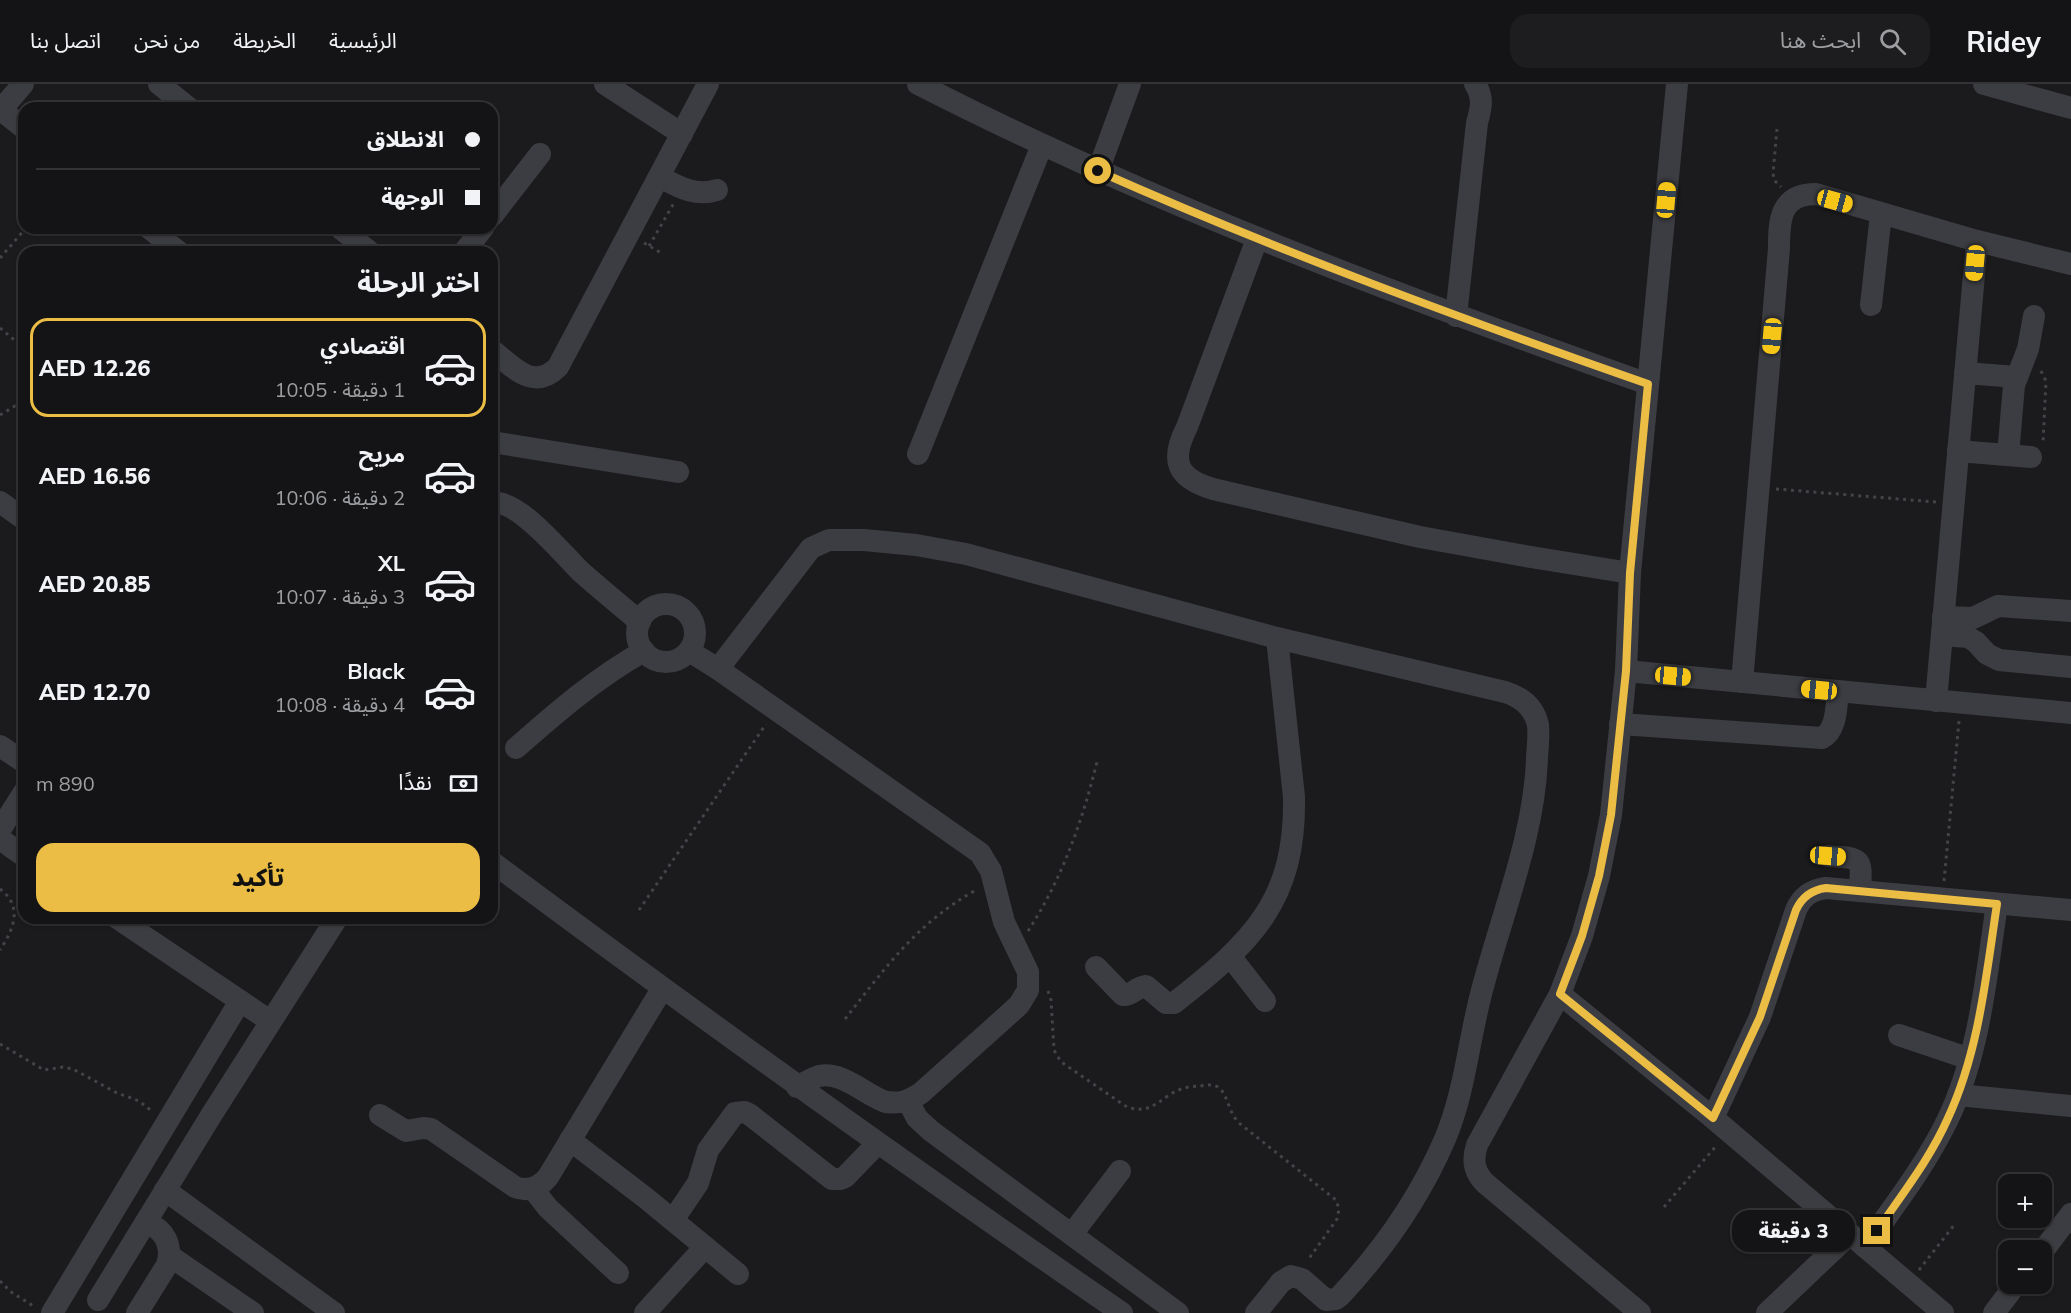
<!DOCTYPE html>
<html lang="ar">
<meta charset="utf-8">
<style>
:root{--surface:#141416;--page:#1d1d1f;--text:#f1f3f6;--muted:#9d9ea1;--line:#333335;--accent:#ebbd45}
body{margin:0;font-family:Mulish,"Noto Sans Arabic",sans-serif;background:var(--page);color:var(--text);direction:rtl;height:100vh;display:flex;flex-direction:column;font-size:22px;white-space:nowrap}
*{box-sizing:border-box;margin:0}
p{font-size:20px;color:var(--muted)}
.icon{flex:none;width:33px;height:33px;fill:none;stroke:currentColor;stroke-width:2;stroke-linecap:round;stroke-linejoin:round}
.map{position:relative;flex:1;overflow:hidden;direction:ltr}
.details{position:absolute;left:18px;top:162px;width:480px;height:678px;display:flex;flex-direction:column;background:var(--surface);border-radius:18px;box-shadow:0 2px 4px #0004,0 0 0 2px var(--line);direction:rtl}
.details>*{flex:none}
.top-card{position:absolute;left:18px;top:18px;width:480px;height:132px;border-radius:18px;box-shadow:0 2px 4px #0004,0 0 0 2px var(--line);direction:rtl;display:grid;align-content:center;height:132px;padding:0 18px;background:var(--surface)}
.controls{position:absolute;left:1998px;top:1090px;display:grid;gap:12px}
.controls a{display:grid;place-items:center;width:54px;height:54px;border-radius:12px;background:var(--surface);box-shadow:0 2px 4px #0004,0 0 0 2px var(--line);font-size:30px}
.end{position:absolute;width:27px;height:27px;margin:-14px;border:8px solid #ebbd45;background:#111;box-shadow:0 0 0 3px #111}
.from{border-radius:50%}
.bubble{position:absolute;height:42px;border-radius:18px;background:var(--surface);box-shadow:0 2px 4px #0004,0 0 0 2px var(--line);font-size:20px;font-weight:800;line-height:42px;text-align:center;direction:rtl}
.car{position:absolute;width:18px;height:36px;margin:-18px -9px;border-radius:8px;box-shadow:0 0 4px 2px #0007;background:linear-gradient(#f5c518 24%,#345 0 40%,#f5c518 0 76%,#345 0 86%,#f5c518 0)}
.top-card b{display:flex;align-items:center;gap:21px;height:57px;font-size:22px}
.top-card b+b{border-top:2px solid var(--line)}
.top-card i{width:15px;height:15px;background:var(--text)}
ul{padding:0;list-style:none}
li{display:flex;align-items:center;gap:18px;height:99px;margin:0 12px 9px;padding:0 6px;border:3px solid transparent;border-radius:18px}
li div{flex:1}
li b{display:block;font-size:22px}
li em{font-style:normal;font-weight:800}
li.on{border-color:var(--accent)}
li>.icon{width:54px;height:54px;stroke-width:1.5}
h2{padding:0 18px;font-size:27px;line-height:72px}
.pay{display:flex;align-items:center;gap:15px;height:66px;padding:0 18px;font-size:22px}
.pay p{margin-inline-start:auto}
.action{display:flex;gap:12px;margin-top:auto;padding:12px 18px}
.action a{flex:1;height:69px;border-radius:18px;background:var(--accent);color:#111;font-size:24px;font-weight:800;line-height:69px;text-align:center}
header{display:flex;align-items:center;gap:36px;box-sizing:border-box;height:84px;padding:0 30px;background:var(--surface);border-bottom:2px solid var(--line)}
header strong{font-size:28px}
nav{display:flex;gap:33px;margin-inline-start:auto;font-size:21px}
.search{width:420px;height:54px;background:var(--page);display:flex;align-items:center;gap:15px;box-sizing:border-box;padding:0 21px;border-radius:18px;color:var(--muted);font-size:22px}
.map>svg:first-child{display:block}
</style>
<header>
<strong>Ridey</strong>
<div class="search"><svg class="icon" aria-label="search" viewBox="0 0 24 24"><circle cx="10" cy="10" r="6"/><path d="M15 15l6 6"/></svg>ابحث هنا</div>
<nav><a>الرئيسية</a><a>الخريطة</a><a>من نحن</a><a>اتصل بنا</a></nav>
</header>
<div class="map">
<svg width="2071" height="1229" viewBox="0 0 2071 1229">
<rect width="100%" height="100%" fill="#1b1b1d"/>
<g fill="none" stroke-linecap="round" stroke-linejoin="round">
<g stroke="#424449" stroke-width="3" stroke-dasharray="3 4.5" stroke-linecap="butt">
<polyline points="1777,45 1773,89 1774,96 1781,103"/>
<polyline points="644,159 663,170"/>
<polyline points="649,162 674,119"/>
<polyline points="0,174 26,144"/>
<polyline points="0,244 24,264"/>
<polyline points="2041,287 2046,297 2043,359"/>
<polyline points="24,300 22,315 24,324"/>
<polyline points="0,331 15,322 23,323"/>
<polyline points="1776,405 1936,418"/>
<polyline points="1944,797 1959,637"/>
<path d="M0 805C24 823 13 846 0 866"/>
<polyline points="639,826 766,640"/>
<path d="M1028 847C1062 795 1082 738 1097 678"/>
<path d="M1048 907 1051 916 1054 965 1056 971 1064 980 1127 1023C1145 1029 1154 1022 1169 1011 1178 1005 1189 1002 1200 1002 1206 1001 1212 1000 1218 1003 1228 1010 1228 1028 1239 1039L1336 1116 1339 1125 1337 1135 1308 1176"/>
<path d="M845 935C886 883 917 839 976 806"/>
<polyline points="0,960 44,986 63,983 73,985 115,1008 139,1017 153,1028"/>
<polyline points="1664,1123 1716,1062"/>
<polyline points="1919,1186 1955,1140"/>
<polyline points="0,1197 11,1208 35,1223"/>
</g>
<g stroke="#3c3d42" stroke-width="22">
<polyline points="159,0 189,24"/>
<polyline points="605,0 682,50"/>
<path d="M918 0C1153 120 1399 212 1648 300"/>
<polyline points="1984,0 2071,24"/>
<polyline points="1,26 24,44"/>
<polyline points="0,27 23,0"/>
<polyline points="1098,87 1130,0"/>
<path d="M660 93C679 103 695 113 717 106"/>
<polyline points="492,132 540,70"/>
<polyline points="149,144 179,168"/>
<polyline points="340,144 370,168"/>
<path d="M1257 155 1187 343C1170 376 1176 394 1213 405L1420 453 1525 472 1630 489"/>
<polyline points="464,168 483,144"/>
<polyline points="1871,221 1881,130"/>
<path d="M1456 232 1477 39C1481 25 1484 13 1475 0"/>
<path d="M492 266C512 282 533 308 558 283L708 0"/>
<polyline points="1965,289 2017,293"/>
<polyline points="492,358 678,388"/>
<polyline points="1958,367 2031,373"/>
<polyline points="918,370 1042,61"/>
<polyline points="2008,371 2014,301 2028,265 2034,232"/>
<polyline points="0,418 24,435"/>
<path d="M492 419C517 414 562 469 579 486 599 504 620 521 640 538"/>
<circle cx="666" cy="549" r="29"/>
<polyline points="1943,533 1973,534 1998,522 2071,527"/>
<polyline points="1942,551 1968,553 1976,558 1987,570 1999,576 2071,583"/>
<path d="M689 567 718 585 980 769 991 787 1004 838 1028 888V906L1019 921 921 1009C909 1017 900 1020 886 1018 865 1011 843 987 819 992 812 994 804 999 797 1003"/>
<path d="M718 585 811 464 829 456H864L916 461 966 470 1277 554 1505 608C1521 613 1534 623 1538 641 1539 651 1538 662 1537 673 1535 753 1499 837 1480 914 1468 962 1464 1010 1445 1055 1420 1113 1383 1166 1340 1212L1336 1215 1326 1216 1302 1195 1291 1192 1281 1198 1256 1229"/>
<polyline points="1626,587 2071,629"/>
<path d="M1742 598 1779 164C1779 136 1780 110 1816 110L1977 157 2071 180"/>
<polyline points="1936,617 1977,157"/>
<path d="M1620 640 1822 654C1837 646 1836 623 1838 608"/>
<polyline points="0,662 24,678"/>
<path d="M516 664C557 628 596 594 644 567"/>
<polyline points="0,746 24,708"/>
<polyline points="0,755 24,772"/>
<path d="M1828 772C1862 774 1862 773 1860 807"/>
<path d="M492 778C699 932 909 1083 1122 1229"/>
<polyline points="117,834 270,937"/>
<polyline points="1230,872 1265,917"/>
<path d="M1096 883 1123 911C1132 912 1136 903 1146 902L1166 919H1174C1252 858 1296 817 1294 713L1277 554"/>
<polyline points="1560,910 1713,1034 1943,1229"/>
<polyline points="1899,951 1970,975"/>
<polyline points="1958,1011 2071,1022"/>
<polyline points="908,1017 917,1034 931,1047 1178,1229"/>
<path d="M380 1031 406 1047 423 1044 431 1045 515 1103C528 1108 539 1104 548 1093L662 905"/>
<path d="M1713 1034 1760 933 1796 826C1802 812 1811 806 1826 804L2071 826"/>
<polyline points="570,1056 647,1115 738,1190"/>
<polyline points="533,1105 548,1124 618,1189"/>
<polyline points="165,1106 334,1229"/>
<polyline points="673,1136 698,1099 708,1066 735,1029 745,1028 749,1030 832,1095 841,1095 845,1093 877,1060"/>
<polyline points="1072,1150 1120,1087"/>
<path d="M1865 1163C1894 1122 1925 1082 1947 1037 1980 969 1986 893 1997 820"/>
<polyline points="2042,1168 2071,1130"/>
<polyline points="170,1172 253,1229"/>
<polyline points="98,1216 212,1030 337,834"/>
<polyline points="52,1229 240,917"/>
<path d="M137 1229 167 1181C173 1161 165 1146 146 1138"/>
<polyline points="645,1229 705,1163"/>
<path d="M1640 1229 1485 1099C1474 1088 1472 1076 1477 1061L1560 910 1582 852 1599 792 1611 731 1626 587 1630 489 1677 0"/>
<polyline points="1767,1229 1850,1150"/>
<polyline points="1994,1229 2016,1200"/>
</g>
</g>
<g fill="none" stroke-linecap="round" stroke-linejoin="round">
<path stroke="#ebbd45" stroke-width="8" d="M1098 87C1278 167 1462 235 1648 300L1630 489 1626 587 1611 731 1599 792 1582 852 1560 910 1713 1034 1760 933 1796 826C1802 813 1811 806 1826 804L1997 820C1986 892 1979 967 1948 1034 1930 1075 1902 1110 1877 1147"/>
</g>
</svg>
<div class="controls">
<a>+</a>
<a>−</a>
</div>
<i class="end from" style="left:1098px;top:87px"></i>
<i class="end" style="left:1877px;top:1147px"></i>
<div class="bubble" style="left:1732px;top:1126px;width:123px">3 دقيقة</div>
<i class="car" style="left:1666px;top:116px;rotate:5deg"></i>
<i class="car" style="left:1835px;top:117px;rotate:105deg"></i>
<i class="car" style="left:1975px;top:179px;rotate:185deg"></i>
<i class="car" style="left:1772px;top:252px;rotate:185deg"></i>
<i class="car" style="left:1673px;top:592px;rotate:95deg"></i>
<i class="car" style="left:1819px;top:606px;rotate:276deg"></i>
<i class="car" style="left:1828px;top:772px;rotate:94deg"></i>
<div class="top-card">
<b><i class="from"></i>الانطلاق</b>
<b><i></i>الوجهة</b>
</div>
<section class="details">
<h2>اختر الرحلة</h2>
<ul>
<li class="on"><svg class="icon" aria-label="car" viewBox="0 0 24 24"><path d="M5 17H2v-5l4-1 3-4h7l3 4 3 1v5h-3M9 17h6M6 11h13"/><circle cx="7" cy="17" r="2"/><circle cx="17" cy="17" r="2"/></svg><div><b>اقتصادي</b><p>1 دقيقة · 10:05</p></div><em>AED 12.26</em></li>
<li><svg class="icon" aria-label="car" viewBox="0 0 24 24"><path d="M5 17H2v-5l4-1 3-4h7l3 4 3 1v5h-3M9 17h6M6 11h13"/><circle cx="7" cy="17" r="2"/><circle cx="17" cy="17" r="2"/></svg><div><b>مريح</b><p>2 دقيقة · 10:06</p></div><em>AED 16.56</em></li>
<li><svg class="icon" aria-label="car" viewBox="0 0 24 24"><path d="M5 17H2v-5l4-1 3-4h7l3 4 3 1v5h-3M9 17h6M6 11h13"/><circle cx="7" cy="17" r="2"/><circle cx="17" cy="17" r="2"/></svg><div><b>XL</b><p>3 دقيقة · 10:07</p></div><em>AED 20.85</em></li>
<li><svg class="icon" aria-label="car" viewBox="0 0 24 24"><path d="M5 17H2v-5l4-1 3-4h7l3 4 3 1v5h-3M9 17h6M6 11h13"/><circle cx="7" cy="17" r="2"/><circle cx="17" cy="17" r="2"/></svg><div><b>Black</b><p>4 دقيقة · 10:08</p></div><em>AED 12.70</em></li>
</ul>
<div class="pay"><svg class="icon" aria-label="cash" viewBox="0 0 24 24"><path d="M3 7h18v10H3z"/><circle cx="12" cy="12" r="2"/></svg>نقدًا<p>890 m</p></div>
<div class="action"><a>تأكيد</a></div>
</section>
</div>
